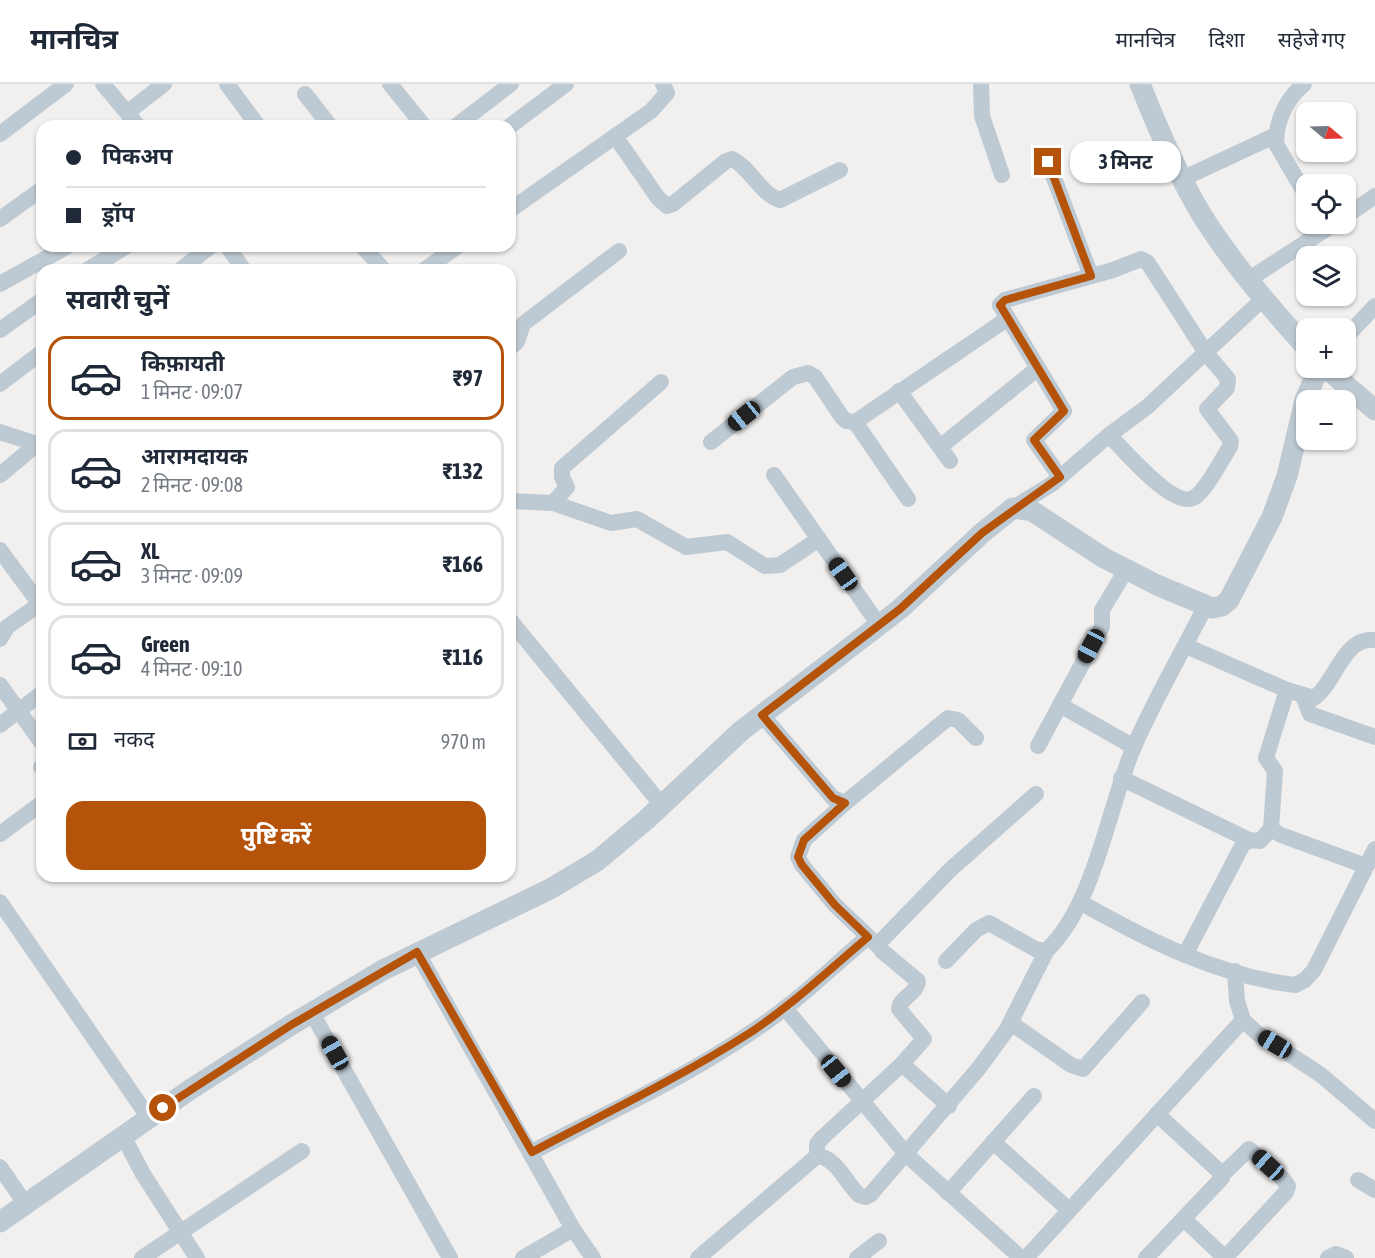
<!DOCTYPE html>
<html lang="hi">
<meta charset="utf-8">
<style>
:root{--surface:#fff;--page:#f6f6f7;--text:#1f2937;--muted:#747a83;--line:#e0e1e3;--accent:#b45309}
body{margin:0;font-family:"Asap Condensed","Noto Sans Devanagari",sans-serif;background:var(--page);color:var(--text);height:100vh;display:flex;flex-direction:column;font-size:22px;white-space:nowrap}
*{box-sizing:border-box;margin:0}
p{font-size:20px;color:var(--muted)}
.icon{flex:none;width:33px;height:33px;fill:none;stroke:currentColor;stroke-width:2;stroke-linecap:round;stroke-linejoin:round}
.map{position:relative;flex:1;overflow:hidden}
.details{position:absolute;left:36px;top:180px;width:480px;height:618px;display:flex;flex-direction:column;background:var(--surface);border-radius:18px;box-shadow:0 2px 4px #0004}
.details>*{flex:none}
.top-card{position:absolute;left:36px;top:36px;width:480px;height:132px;border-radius:18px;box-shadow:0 2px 4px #0004;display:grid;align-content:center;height:132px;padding:0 30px;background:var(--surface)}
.needle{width:39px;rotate:109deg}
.tools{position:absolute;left:1296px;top:18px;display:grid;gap:12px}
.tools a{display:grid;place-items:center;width:60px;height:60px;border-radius:12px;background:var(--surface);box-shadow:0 2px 4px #0004;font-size:30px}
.end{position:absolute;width:27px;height:27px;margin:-14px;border:8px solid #b45309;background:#fff;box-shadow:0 0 0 3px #fff}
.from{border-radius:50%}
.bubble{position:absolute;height:42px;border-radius:18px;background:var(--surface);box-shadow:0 2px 4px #0004;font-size:20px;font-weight:700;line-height:42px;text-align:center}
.car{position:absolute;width:18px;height:36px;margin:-18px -9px;border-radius:8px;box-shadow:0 0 4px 2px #0007;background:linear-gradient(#222 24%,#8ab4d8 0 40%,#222 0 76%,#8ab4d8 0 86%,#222 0)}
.top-card b{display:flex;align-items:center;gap:21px;height:57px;font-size:22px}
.top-card b+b{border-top:2px solid var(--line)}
.top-card i{width:15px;height:15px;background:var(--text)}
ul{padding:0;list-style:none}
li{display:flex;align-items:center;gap:18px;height:84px;margin:0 12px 9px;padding:0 18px;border:3px solid var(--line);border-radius:18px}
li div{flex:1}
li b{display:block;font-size:22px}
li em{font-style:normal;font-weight:700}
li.on{border-color:var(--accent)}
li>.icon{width:54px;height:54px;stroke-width:1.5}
h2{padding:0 30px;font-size:27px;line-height:72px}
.pay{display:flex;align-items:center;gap:15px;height:66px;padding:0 30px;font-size:22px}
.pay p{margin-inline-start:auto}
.primary-button{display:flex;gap:12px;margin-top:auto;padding:12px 30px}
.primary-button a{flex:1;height:69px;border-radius:18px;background:var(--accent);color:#fff;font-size:24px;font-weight:700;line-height:69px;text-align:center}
header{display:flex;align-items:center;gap:36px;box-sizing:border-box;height:84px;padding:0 30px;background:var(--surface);border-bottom:2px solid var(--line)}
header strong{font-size:28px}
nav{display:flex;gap:33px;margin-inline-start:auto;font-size:21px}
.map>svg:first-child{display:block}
</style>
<header>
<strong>मानचित्र</strong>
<nav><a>मानचित्र</a><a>दिशा</a><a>सहेजे गए</a></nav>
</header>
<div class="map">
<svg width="1375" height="1174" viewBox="0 0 1375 1174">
<rect width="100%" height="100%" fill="#f2efef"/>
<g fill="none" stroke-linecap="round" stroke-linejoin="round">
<g stroke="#becad3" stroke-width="16">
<polyline points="103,0 138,42"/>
<polyline points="227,0 258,42"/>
<polyline points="390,0 424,42"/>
<polyline points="981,0 982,32 1002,91"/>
<path d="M1304 0C1286 15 1276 37 1276 60L1306 111"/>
<polyline points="305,10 330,42"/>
<polyline points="128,28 164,0"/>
<polyline points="456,42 511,0"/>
<polyline points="510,42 566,0"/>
<polyline points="0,50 66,0"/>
<path d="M615 52 658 114 667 122 673 120 726 77 732 75C751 84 760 110 780 116L840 86"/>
<polyline points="1048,78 1091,192"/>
<polyline points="1182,95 1276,51"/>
<polyline points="510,126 651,27 667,9 663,0"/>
<polyline points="1346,132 1375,112"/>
<polyline points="0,135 42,105"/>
<polyline points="227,162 244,186"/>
<polyline points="362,162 384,186"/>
<polyline points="87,186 127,162"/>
<polyline points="180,186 211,162"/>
<polyline points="424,186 458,162"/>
<polyline points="1248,196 1334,140"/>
<polyline points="0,200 68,162"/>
<polyline points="0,246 42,216"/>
<polyline points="1346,253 1375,222"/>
<polyline points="510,264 517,258 523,240 619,167"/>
<polyline points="0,300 42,268"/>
<polyline points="899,307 950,377"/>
<polyline points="855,338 908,415"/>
<polyline points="0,348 37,360"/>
<polyline points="711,358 793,293 808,289 815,293 842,333 846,337 855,338 1007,235"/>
<polyline points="940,363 1038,284"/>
<polyline points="0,391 42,356"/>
<polyline points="774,391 879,541"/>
<path d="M1060 393 1034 356 1064 327 1000 221 1005 216 1113 186 1141 175 1148 179 1206 269 1228 295 1227 304 1207 325 1231 357 1230 363C1221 376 1207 405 1195 413 1175 427 1124 366 1109 351"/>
<polyline points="510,417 553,419 611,439 637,435 686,463 727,458 765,482 780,481 819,455"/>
<polyline points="553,419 567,403 562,393 562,384 661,298"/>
<polyline points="1013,424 1052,400 1109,351 1147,323 1264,214"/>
<polyline points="0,466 42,523"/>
<polyline points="510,536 661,720"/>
<polyline points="0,555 7,543 40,520"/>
<path d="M1186 562 1287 606 1314 614C1336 599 1342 553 1375 556"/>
<polyline points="0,601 42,659"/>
<polyline points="1287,606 1266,674 1275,687 1271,745 1281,751 1366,782"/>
<polyline points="1303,612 1310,630 1375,653"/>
<polyline points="1060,621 1134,663"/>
<polyline points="762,631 833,714 845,719 948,634 958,636 976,654"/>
<polyline points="0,641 42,609"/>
<polyline points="1038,662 1102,543 1102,526 1126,486"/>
<polyline points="41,683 42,683"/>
<polyline points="1121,694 1249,756"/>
<polyline points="845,719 804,756 798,773 802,781 835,821 876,860"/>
<polyline points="0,750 42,719"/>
<polyline points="0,818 149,1034"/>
<path d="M1080 818C1147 856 1218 892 1295 901L1305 896 1314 886 1375 765"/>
<polyline points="417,868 573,1145 593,1174"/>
<polyline points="1185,871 1242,762 1249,756 1260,757 1271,745"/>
<path d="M946 877 976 846 989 839 1037 866H1047C1094 822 1108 725 1133 665 1154 616 1182 569 1206 521"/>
<polyline points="1235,887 1237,917 1243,936 1257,949 1321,991 1375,1037"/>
<polyline points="785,924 907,1071 1021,1174"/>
<polyline points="312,929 450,1174"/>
<polyline points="1011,939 1071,981 1083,985 1142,918"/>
<polyline points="902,980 949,1022"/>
<polyline points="123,1052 143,1090 197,1174"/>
<polyline points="993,1058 1068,1125"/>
<path d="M532 1068C617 1024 709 983 785 924 814 902 840 876 868 853"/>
<path d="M817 1072V1060L821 1055 902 980 924 955 899 925C900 913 917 910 918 897L882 867 879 863 880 858 951 785 1036 710"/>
<polyline points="0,1083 26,1121"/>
<polyline points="1222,1091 1249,1065 1283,1095 1288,1102 1286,1108 1225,1174"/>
<polyline points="1358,1096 1375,1106"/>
<polyline points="948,1109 1034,1012"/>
<polyline points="1184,1135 1225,1174"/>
<polyline points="142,1174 302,1067"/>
<polyline points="523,1174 573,1145"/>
<path d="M698 1174 817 1072C836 1073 846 1099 859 1111L865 1113 870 1111 979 984 1006 947 1047 866"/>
<polyline points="857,1174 879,1157"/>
<polyline points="1026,1174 1243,936"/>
<polyline points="1146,1174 1222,1094 1220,1088 1157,1030"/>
<polyline points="1328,1174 1336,1170 1346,1174"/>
</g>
<g stroke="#becad3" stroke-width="21">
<path d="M1140 0C1158 45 1178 92 1203 133 1233 180 1269 222 1306 263"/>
<polyline points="1326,284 1375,326"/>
<polyline points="0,1138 191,1005 291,941 383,886 550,805 597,777 646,736 741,647 900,525 982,449 1013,424 1032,427 1104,474 1157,501 1212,524 1222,522 1229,516 1272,433 1287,392 1305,316 1319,284"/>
</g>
</g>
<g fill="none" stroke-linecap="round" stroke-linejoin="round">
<path stroke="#b45309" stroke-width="8" d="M163 1024 291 941 417 868 532 1068C604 1030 679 994 748 950 791 922 829 886 868 853L835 821 802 781 798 773 804 756 845 719 833 714 762 631 900 525 982 449 1060 393 1034 356 1064 327 1000 221 1005 216 1091 192 1048 78"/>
</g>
</svg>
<div class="tools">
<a><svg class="needle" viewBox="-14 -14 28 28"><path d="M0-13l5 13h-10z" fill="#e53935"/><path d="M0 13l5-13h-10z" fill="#747a83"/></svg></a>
<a><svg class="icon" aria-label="locate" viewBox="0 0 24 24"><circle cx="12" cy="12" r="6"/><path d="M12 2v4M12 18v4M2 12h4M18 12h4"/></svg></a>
<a><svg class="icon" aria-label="layers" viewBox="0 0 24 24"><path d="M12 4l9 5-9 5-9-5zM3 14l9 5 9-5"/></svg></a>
<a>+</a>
<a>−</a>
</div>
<i class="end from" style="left:163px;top:1024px"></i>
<i class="end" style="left:1048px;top:78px"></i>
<div class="bubble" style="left:1070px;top:57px;width:111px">3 मिनट</div>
<i class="car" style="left:744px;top:332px;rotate:231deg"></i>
<i class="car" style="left:843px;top:490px;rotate:325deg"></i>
<i class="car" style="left:1091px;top:562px;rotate:208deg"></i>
<i class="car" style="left:1275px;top:960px;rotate:301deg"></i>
<i class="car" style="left:335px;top:969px;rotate:331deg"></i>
<i class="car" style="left:836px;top:987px;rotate:141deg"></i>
<i class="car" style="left:1268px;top:1081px;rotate:312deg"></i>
<div class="top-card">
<b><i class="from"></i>पिकअप</b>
<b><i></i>ड्रॉप</b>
</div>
<section class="details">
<h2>सवारी चुनें</h2>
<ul>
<li class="on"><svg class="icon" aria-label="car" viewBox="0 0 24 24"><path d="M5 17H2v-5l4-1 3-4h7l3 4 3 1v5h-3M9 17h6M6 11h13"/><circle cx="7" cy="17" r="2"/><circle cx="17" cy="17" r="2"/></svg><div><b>किफ़ायती</b><p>1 मिनट · 09:07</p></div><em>₹97</em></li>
<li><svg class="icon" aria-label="car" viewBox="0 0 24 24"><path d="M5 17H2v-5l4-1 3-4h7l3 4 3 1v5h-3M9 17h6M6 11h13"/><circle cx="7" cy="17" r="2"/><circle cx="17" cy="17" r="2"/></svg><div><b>आरामदायक</b><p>2 मिनट · 09:08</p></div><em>₹132</em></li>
<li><svg class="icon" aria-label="car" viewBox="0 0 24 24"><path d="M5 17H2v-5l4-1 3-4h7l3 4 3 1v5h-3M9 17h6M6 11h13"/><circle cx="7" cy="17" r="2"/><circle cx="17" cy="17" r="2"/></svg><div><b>XL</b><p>3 मिनट · 09:09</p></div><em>₹166</em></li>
<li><svg class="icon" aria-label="car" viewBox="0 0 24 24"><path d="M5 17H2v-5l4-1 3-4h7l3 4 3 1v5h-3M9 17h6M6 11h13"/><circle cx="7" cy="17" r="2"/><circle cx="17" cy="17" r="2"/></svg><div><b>Green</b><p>4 मिनट · 09:10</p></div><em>₹116</em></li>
</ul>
<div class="pay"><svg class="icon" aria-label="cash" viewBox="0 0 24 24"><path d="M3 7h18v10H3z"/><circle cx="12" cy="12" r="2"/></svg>नकद<p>970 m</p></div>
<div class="primary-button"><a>पुष्टि करें</a></div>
</section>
</div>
